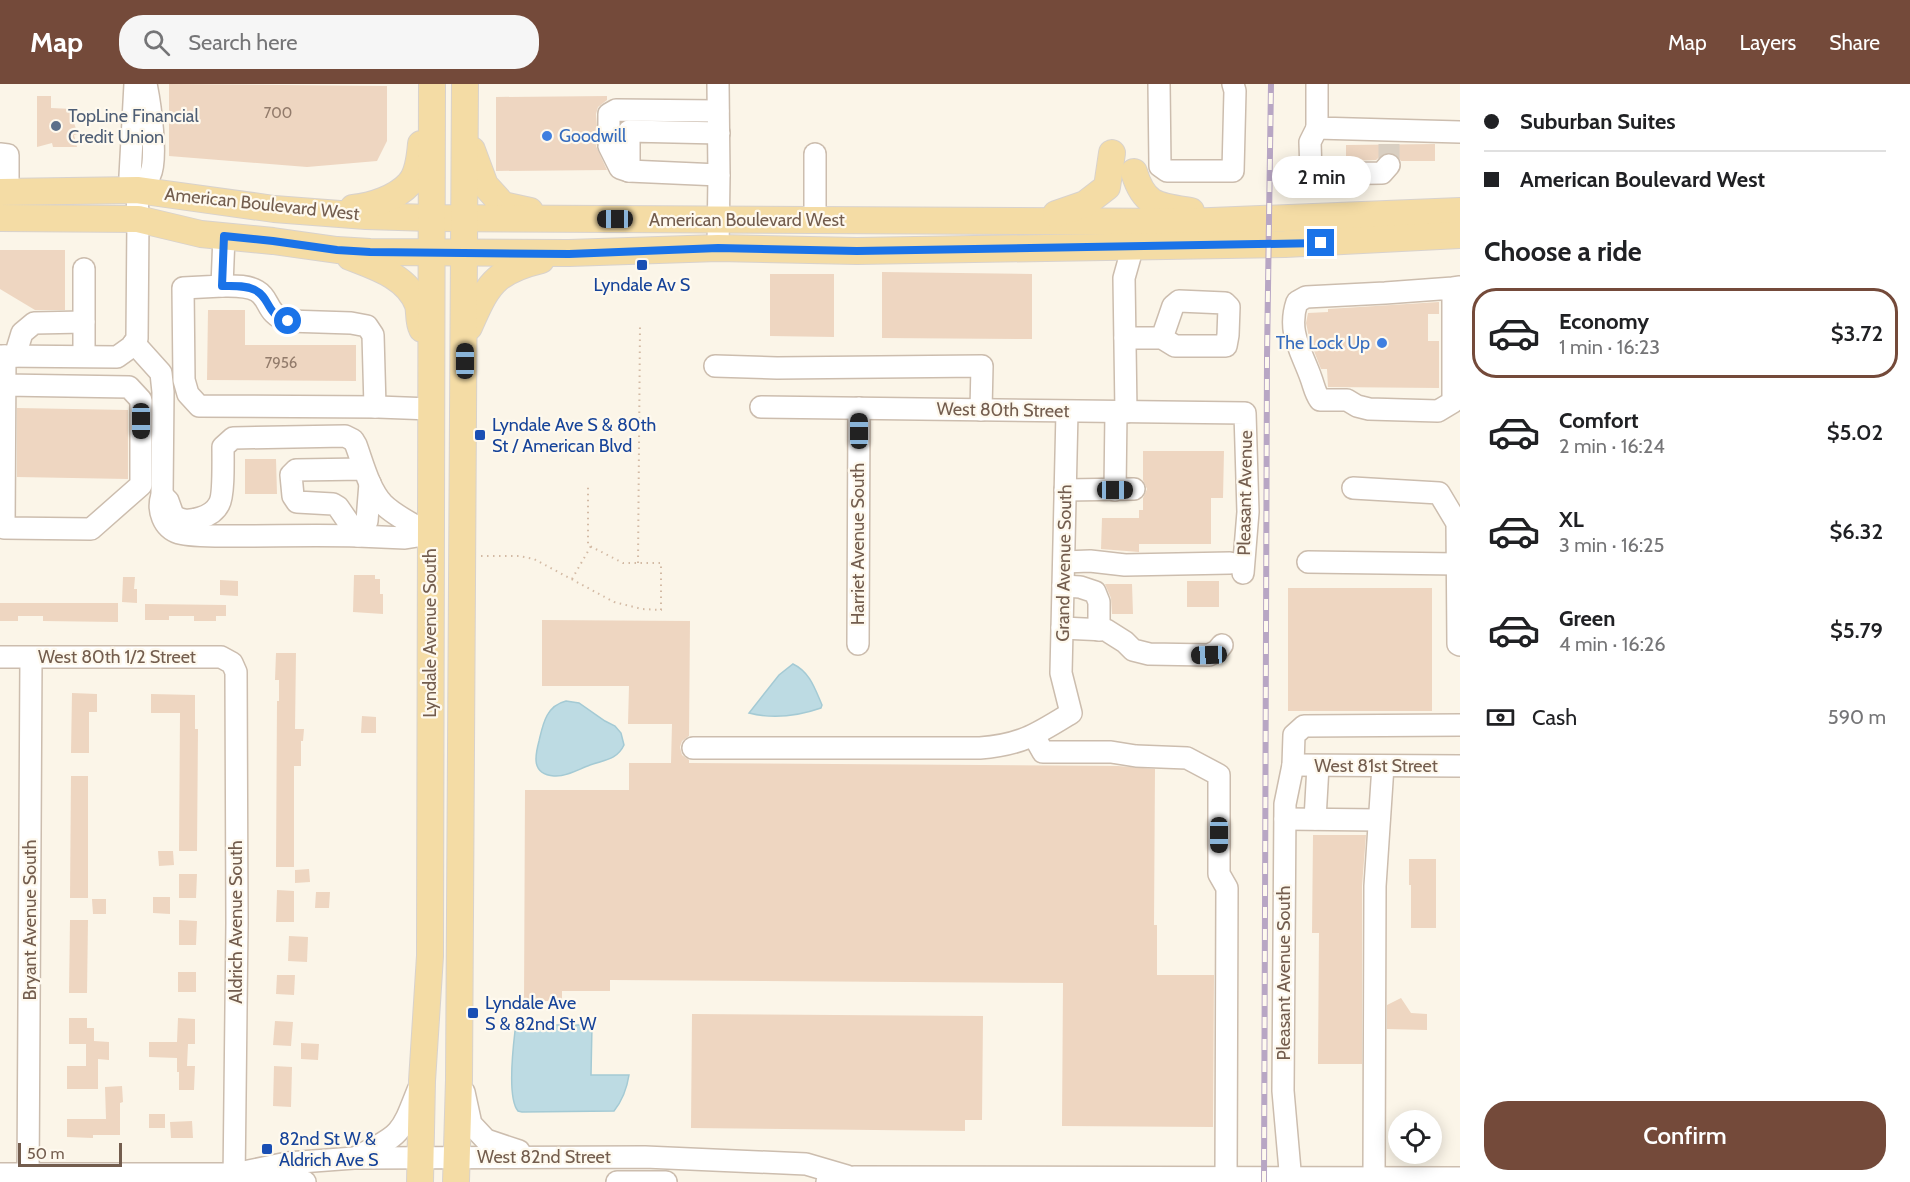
<!DOCTYPE html>
<meta charset="utf-8">
<style>
:root{--surface:#fff;--page:#f6f6f6;--text:#202124;--muted:#757577;--line:#e0e0e0;--accent:#744a3a}
body{margin:0;font-family:Cabin,sans-serif;background:var(--page);color:var(--text);height:100vh;display:flex;flex-direction:column;font-size:22px;white-space:nowrap}
*{box-sizing:border-box;margin:0}
p{font-size:20px;color:var(--muted)}
.icon{flex:none;width:33px;height:33px;fill:none;stroke:currentColor;stroke-width:2;stroke-linecap:round;stroke-linejoin:round}
.map{position:relative;flex:1;overflow:hidden}
.drawer{display:flex;flex-direction:column;background:var(--surface);width:450px}
.drawer>*{flex:none}
.hud{display:grid;align-content:center;height:132px;padding:0 24px;background:var(--surface)}
.tools{position:absolute;left:1388px;top:1026px;display:grid;gap:12px}
.tools a{display:grid;place-items:center;width:54px;height:54px;border-radius:50%;background:var(--surface);box-shadow:0 3px 15px #0003;font-size:30px}
.scale{position:absolute;left:18px;bottom:15px;width:104px;box-sizing:border-box;padding-left:6px;border:3px solid #735d4e;border-top:0;font-size:16px;line-height:21px;white-space:nowrap;color:#735d4e;-webkit-text-stroke:4px #fef9ee;paint-order:stroke}
.end{position:absolute;width:27px;height:27px;margin:-14px;border:8px solid #1a73e8;background:#fff;box-shadow:0 0 0 3px #fff}
.from{border-radius:50%}
.bubble{position:absolute;height:42px;border-radius:21px;background:var(--surface);box-shadow:0 3px 15px #0003;font-size:20px;font-weight:600;line-height:42px;text-align:center}
.car{position:absolute;width:18px;height:36px;margin:-18px -9px;border-radius:8px;box-shadow:0 0 4px 2px #0007;background:linear-gradient(#222 24%,#8ab4d8 0 40%,#222 0 76%,#8ab4d8 0 86%,#222 0)}
.hud b{display:flex;align-items:center;gap:21px;height:57px;font-size:22px}
.hud b+b{border-top:2px solid var(--line)}
.hud i{width:15px;height:15px;background:var(--text)}
ul{padding:0;list-style:none}
li{display:flex;align-items:center;gap:18px;height:90px;margin:0 12px 9px;padding:0 12px;border:3px solid transparent;border-radius:24px}
li div{flex:1}
li b{display:block;font-size:22px}
li em{font-style:normal;font-weight:600}
li.current{border-color:var(--accent)}
li>.icon{width:54px;height:54px;stroke-width:1.5}
h2{padding:0 24px;font-size:27px;line-height:72px}
.pay{display:flex;align-items:center;gap:15px;height:66px;padding:0 24px;font-size:22px}
.pay p{margin-inline-start:auto}
.action{display:flex;gap:12px;margin-top:auto;padding:12px 24px}
.action a{flex:1;height:69px;border-radius:24px;background:var(--accent);color:#fff;font-size:24px;font-weight:600;line-height:69px;text-align:center}
header{display:flex;align-items:center;gap:36px;box-sizing:border-box;height:84px;padding:0 30px;background:var(--accent);color:#fff}
header strong{font-size:28px}
nav{display:flex;gap:33px;margin-inline-start:auto;font-size:21px}
.search{width:420px;height:54px;background:var(--page);display:flex;align-items:center;gap:15px;box-sizing:border-box;padding:0 21px;border-radius:24px;color:var(--muted);font-size:22px}
main{display:flex;flex:1;min-height:0}
.map>svg:first-child{display:block}
</style>
<header>
<strong>Map</strong>
<div class="search"><svg class="icon" aria-label="search" viewBox="0 0 24 24"><circle cx="10" cy="10" r="6"/><path d="M15 15l6 6"/></svg>Search here</div>
<nav><a>Map</a><a>Layers</a><a>Share</a></nav>
</header>
<main>
<div class="map">
<svg width="1460" height="1098" viewBox="0 0 1460 1098">
<rect width="100%" height="100%" fill="#fbf5e8"/>
<g fill="#bddbe3" stroke="#a4cad4" stroke-width="1.5">
<path d="M793 580C810 588 815 605 822 621L821 624C798 632 772 635 749 629L779 591Z"/>
<path d="M566 617 579 619 605 637 615 642 621 649 624 661C617 676 604 676 590 681 579 685 566 693 554 692 531 690 535 672 539 657 543 640 546 622 566 617Z"/>
<path d="M526 941H592L591 991H629C627 1004 622 1017 614 1027L522 1028 518 1027C507 1014 513 964 515 947Z"/>
</g>
<g fill="#eed6c1">
<polygon points="169,0 387,2 387,57 377,77 307,83 169,72"/>
<polygon points="37,12 51,12 51,24 72,25 72,34 78,50 74,51 77,63 53,63 52,59 37,63"/>
<polygon points="607,12 607,16 598,23 596,30 598,55 596,62 607,86 496,87 496,13"/>
<polygon points="1435,60 1435,77 1401,77 1397,71 1391,68 1384,69 1376,76 1346,77 1346,61"/>
<polygon points="0,166 65,166 65,226 35,226 0,205"/>
<polygon points="882,188 1032,190 1032,255 882,254"/>
<polygon points="770,190 834,190 834,253 770,252"/>
<polygon points="1439,218 1439,230 1428,230 1428,257 1439,257 1439,304 1328,303 1327,285 1321,285 1314,267 1314,261 1311,261 1309,253 1306,239 1308,229 1328,228 1328,225"/>
<polygon points="208,226 245,226 245,261 356,261 356,297 207,296"/>
<polygon points="17,324 128,326 128,395 17,393"/>
<polygon points="1143,367 1224,367 1223,414 1211,414 1211,460 1139,460 1139,468 1101,465 1102,434 1139,434 1139,426 1143,426 1143,414 1147,405 1143,396"/>
<polygon points="245,375 276,375 277,410 245,410"/>
<polygon points="354,491 375,491 375,495 380,495 380,510 383,510 383,530 353,528"/>
<polygon points="123,493 135,493 134,505 137,505 137,519 122,518"/>
<polygon points="220,496 238,497 238,512 220,511"/>
<rect x="1187" y="497" width="32" height="26"/>
<polygon points="1105,500 1132,500 1133,530 1112,530 1111,514"/>
<rect x="1288" y="504" width="144" height="123"/>
<polygon points="0,519 118,519 118,538 43,537 43,532 18,532 18,537 0,537"/>
<polygon points="145,520 226,521 226,532 216,532 216,537 194,537 194,532 169,532 169,536 145,536"/>
<polygon points="542,536 690,537 689,652 682,657 680,663 682,671 689,676 689,679 1118,682 1155,685 1154,841 1157,841 1157,891 1214,891 1213,1043 1062,1042 1063,899 610,896 610,907 562,907 562,917 524,917 525,706 629,706 629,679 671,679 672,640 628,640 629,602 542,602"/>
<polygon points="276,569 296,569 295,645 304,645 303,657 301,657 301,682 294,682 294,783 276,783 277,617 279,617 279,596 275,596"/>
<polygon points="72,609 97,610 97,628 89,628 89,669 71,669"/>
<polygon points="151,610 195,611 195,645 198,645 197,767 179,767 180,629 151,629"/>
<polygon points="362,632 376,633 376,649 361,649"/>
<polygon points="71,692 88,692 88,814 70,814"/>
<polygon points="1313,751 1366,751 1362,802 1362,980 1318,980 1319,849 1312,849"/>
<polygon points="158,767 173,767 174,781 159,782"/>
<polygon points="1409,775 1436,775 1436,844 1411,844 1411,801 1409,801"/>
<polygon points="309,785 310,798 295,799 295,786"/>
<polygon points="179,790 197,790 196,814 179,814"/>
<polygon points="277,806 294,807 294,838 276,838"/>
<polygon points="316,808 330,808 329,824 315,824"/>
<polygon points="153,813 170,813 170,830 153,829"/>
<polygon points="92,815 106,815 106,830 93,830"/>
<polygon points="70,836 88,836 87,909 69,909"/>
<polygon points="179,836 197,837 196,861 179,861"/>
<polygon points="289,852 308,853 307,878 288,877"/>
<rect x="178" y="888" width="18" height="20"/>
<polygon points="277,891 295,891 294,911 276,910"/>
<polygon points="1401,914 1411,929 1427,930 1427,946 1387,945 1387,921"/>
<polygon points="692,930 983,932 982,1036 965,1036 965,1047 691,1044"/>
<polygon points="69,934 87,934 87,944 94,944 94,957 109,958 109,976 98,975 98,1005 67,1005 67,982 86,982 86,960 69,960"/>
<polygon points="178,934 195,935 195,960 188,960 187,982 195,982 194,1006 179,1006 179,988 177,988 177,974 149,973 149,958 177,958"/>
<polygon points="275,937 293,938 291,962 273,961"/>
<polygon points="301,959 319,960 318,976 301,975"/>
<polygon points="274,982 292,983 291,1023 273,1022"/>
<polygon points="122,1002 123,1018 120,1019 120,1051 93,1051 93,1054 67,1053 67,1035 106,1035 105,1003"/>
<rect x="149" y="1030" width="16" height="14"/>
<polygon points="192,1037 193,1054 171,1054 170,1038"/>
</g>
<g fill="none" stroke-linecap="round" stroke-linejoin="round">
<polyline stroke="#d9cfc2" stroke-width="21" stroke-dasharray="21 10" stroke-linecap="butt" points="1389,81 1389,58"/>
<g stroke="#ccbdae" stroke-width="24">
<g id="minor">
<polyline points="1159,0 1160,82 1167,87 1233,87 1235,7 1233,0"/>
<polyline points="1317,0 1317,44 1460,48"/>
<polyline points="609,43 609,30 616,26 718,27"/>
<polyline points="1317,44 1310,58 1311,90 1382,89 1389,81"/>
<polyline points="609,62 620,84 629,87 719,91"/>
<polyline points="0,70 8,71 8,108"/>
<polyline points="629,87 629,47 719,49"/>
<path d="M137 106C140 101 147 96 150 91 158 75 150 19 146 0"/>
<polyline points="815,137 815,70"/>
<polyline points="224,152 222,202 183,204 184,296 188,310 199,322 378,323 431,325"/>
<polyline points="718,164 719,91 718,0"/>
<polyline points="84,185 84,272"/>
<path d="M222 202C233 202 247 201 257 207 271 215 265 230 288 237L351 239 367 242 373 251 375 323"/>
<path d="M1453 204 1385 209 1306 213 1297 218C1287 248 1301 266 1311 294 1314 302 1315 309 1320 316H1347L1357 322 1369 325 1438 327 1453 318V204L1460 203"/>
<polyline points="1125,254 1162,254 1175,262 1226,262 1228,251 1229,223 1225,219 1179,217 1173,222 1162,254"/>
<path d="M134 259 161 289 163 308 162 411C157 426 163 444 179 449 193 453 222 452 238 452 278 452 318 451 358 452L367 437 370 399"/>
<polyline points="0,272 117,273 131,263 137,255 138,135 137,106 130,92 135,0"/>
<polyline points="15,272 22,249 34,239 84,238"/>
<polyline points="715,282 777,284 982,282 981,326"/>
<polyline points="0,301 5,301 129,303 141,316 141,401 91,445 4,444 5,272"/>
<polyline points="761,323 1245,329 1248,428 1243,489"/>
<polyline points="1126,328 1124,194 1133,162"/>
<polyline points="1353,404 1439,409 1457,439 1458,560 1460,561"/>
<polyline points="1065,406 1134,405"/>
<polyline points="1115,406 1116,328"/>
<path d="M162 411 168 417 173 431C182 438 190 437 200 434 207 432 215 428 219 420 224 412 223 375 223 363L233 354 345 352 353 356 356 361C363 380 369 405 383 420 396 433 415 441 430 450L405 454 358 452 338 423 333 420 297 418 293 412 291 391 296 386 364 385"/>
<polyline points="1064,478 1090,477 1125,481 1230,479"/>
<polyline points="1308,478 1457,480"/>
<polyline points="1063,502 1080,503 1095,508 1099,518 1099,546"/>
<polyline points="1062,544 1106,546 1125,558 1133,566 1149,570 1209,571 1217,567 1222,561"/>
<polyline points="858,560 859,324"/>
<polyline points="0,573 221,573 232,579 236,588 237,839 234,1098"/>
<polyline points="1034,652 1043,668 1111,668 1136,672 1187,674 1219,691 1219,790 1227,804 1226,1094"/>
<path d="M693 664H980C1021 661 1037 650 1071 629L1061 589 1067 328"/>
<polyline points="1293,681 1460,682"/>
<polyline points="1285,735 1379,736"/>
<polyline points="1315,735 1318,682"/>
<polyline points="464,1008 471,1040 486,1056 519,1067"/>
<path d="M360 1071C402 1051 402 1047 418 1006"/>
<polyline points="0,1090 234,1090 305,1098"/>
<polyline points="234,1090 287,1079 354,1074 645,1073 806,1080 847,1092"/>
<polyline points="1374,1094 1375,802 1383,682"/>
<polyline points="28,1098 31,574"/>
<polyline points="617,1098 666,1098"/>
<polyline points="827,1098 854,1093 1460,1094"/>
<polyline points="1291,1098 1283,1007 1285,720 1293,681 1294,651 1304,642 1460,641"/>
</g>
</g>
<g stroke="#d8d2cd" stroke-width="28">
<g id="major">
<polyline points="472,66 485,101 503,121 530,127"/>
<path d="M1134 88C1144 122 1158 122 1191 127"/>
<polyline points="0,108 137,106 274,125 366,132 431,134 1187,138 1460,127"/>
<path d="M353 124C372 122 396 114 409 100 418 91 420 72 421 60"/>
<polyline points="1056,130 1085,120 1107,103 1112,69"/>
<polyline points="0,134 138,135 201,150 273,157 337,166 370,168 569,169 718,164 857,167 1285,160 1460,151"/>
<path d="M350 173C376 183 408 193 418 221 420 229 418 237 422 245"/>
<path d="M469 243C487 202 494 187 541 176"/>
<polyline points="420,1098 422,997 430,872 432,0"/>
<polyline points="456,1098 459,996 465,0"/>
</g>
</g>
<g stroke="#d3baa4" stroke-width="2" stroke-dasharray="1.5 4.5" stroke-linecap="butt">
<polyline points="481,472 519,472 534,475 614,518 642,525 661,526 661,479 623,479 588,461 588,402"/>
<polyline points="638,479 640,242"/>
<polyline points="572,495 591,462"/>
</g>
<use href="#minor" stroke="#fff" stroke-width="21"/>
<use href="#major" stroke="#f4dca5" stroke-width="26"/>
<g stroke="#b8a6c4" stroke-width="6">
<polyline id="rail" points="1264,1098 1267,272 1271,0"/>
</g>
<use href="#rail" stroke="#fef9ee" stroke-width="4" stroke-dasharray="11" stroke-linecap="butt"/>
</g>
<g fill="none" stroke-linecap="round" stroke-linejoin="round">
<path stroke="#1a73e8" stroke-width="8" d="M288 237C265 230 271 214 255 206 245 201 233 202 222 202L224 152 273 157 337 166 370 168 569 170 718 164 857 167 1321 159"/>
</g>
<circle fill="#5c6f8a" stroke="#fef9ee" stroke-width="2" cx="56" cy="42" r="6"/>
<g fill="#3f7fe0" stroke="#fef9ee" stroke-width="2">
<circle cx="547" cy="52" r="6"/>
<circle cx="1382" cy="259" r="6"/>
</g>
<g fill="#1a4fb4" stroke="#fef9ee" stroke-width="2">
<rect x="636" y="175" width="12" height="12" rx="3"/>
<rect x="474" y="345" width="12" height="12" rx="3"/>
<rect x="467" y="923" width="12" height="12" rx="3"/>
<rect x="261" y="1059" width="12" height="12" rx="3"/>
</g>
<g text-anchor="middle" dominant-baseline="central" stroke-width="4.5" stroke-linejoin="round" paint-order="stroke">
<g font-size="15" fill="#927b6b">
<text x="278" y="29">700</text>
<text x="281" y="279">7956</text>
</g>
<g font-size="18" fill="#4e5e75" stroke="#fef9ee" text-anchor="start">
<text x="68" y="32">TopLine Financial<tspan x="68" dy="21">Credit Union</tspan></text>
</g>
<g font-size="18" fill="#366cbe" stroke="#fef9ee" text-anchor="start">
<text x="559" y="52">Goodwill</text>
<text x="1370" y="259" text-anchor="end">The Lock Up</text>
</g>
<g font-size="18" fill="#735d4e" stroke="#fef9ee">
<text transform="translate(262 120) rotate(6)">American Boulevard West</text>
<text x="747" y="136">American Boulevard West</text>
<text transform="translate(1003 326) rotate(1)">West 80th Street</text>
<text transform="translate(1245 409) rotate(-89)">Pleasant Avenue</text>
<text transform="translate(858 460) rotate(-90)">Harriet Avenue South</text>
<text transform="translate(1064 479) rotate(-89)">Grand Avenue South</text>
<text transform="translate(430 549) rotate(-90)">Lyndale Avenue South</text>
<text x="117" y="573">West 80th 1/2 Street</text>
<text x="1376" y="682">West 81st Street</text>
<text transform="translate(30 836) rotate(-90)">Bryant Avenue South</text>
<text transform="translate(236 838) rotate(-90)">Aldrich Avenue South</text>
<text transform="translate(1284 889) rotate(-90)">Pleasant Avenue South</text>
<text x="544" y="1073">West 82nd Street</text>
</g>
<g font-size="18" fill="#164399" stroke="#fef9ee" text-anchor="start">
<text x="642" y="201" text-anchor="middle">Lyndale Av S</text>
<text x="492" y="341">Lyndale Ave S &amp; 80th<tspan x="492" dy="21">St / American Blvd</tspan></text>
<text x="485" y="919">Lyndale Ave<tspan x="485" dy="21">S &amp; 82nd St W</tspan></text>
<text x="279" y="1055">82nd St W &amp;<tspan x="279" dy="21">Aldrich Ave S</tspan></text>
</g>
</g>
</svg>
<div class="tools">
<a><svg class="icon" aria-label="locate" viewBox="0 0 24 24"><circle cx="12" cy="12" r="6"/><path d="M12 2v4M12 18v4M2 12h4M18 12h4"/></svg></a>
</div>
<div class="scale">50 m</div>
<i class="end from" style="left:288px;top:237px"></i>
<i class="end" style="left:1321px;top:159px"></i>
<div class="bubble" style="left:1272px;top:72px;width:99px">2 min</div>
<i class="car" style="left:615px;top:135px;rotate:270deg"></i>
<i class="car" style="left:465px;top:277px;rotate:0deg"></i>
<i class="car" style="left:141px;top:337px;rotate:180deg"></i>
<i class="car" style="left:859px;top:347px;rotate:0deg"></i>
<i class="car" style="left:1115px;top:406px;rotate:90deg"></i>
<i class="car" style="left:1209px;top:571px;rotate:268deg"></i>
<i class="car" style="left:1219px;top:751px;rotate:180deg"></i>
</div>
<section class="drawer">
<div class="hud">
<b><i class="from"></i>Suburban Suites</b>
<b><i></i>American Boulevard West</b>
</div>
<h2>Choose a ride</h2>
<ul>
<li class="current"><svg class="icon" aria-label="car" viewBox="0 0 24 24"><path d="M5 17H2v-5l4-1 3-4h7l3 4 3 1v5h-3M9 17h6M6 11h13"/><circle cx="7" cy="17" r="2"/><circle cx="17" cy="17" r="2"/></svg><div><b>Economy</b><p>1 min · 16:23</p></div><em>$3.72</em></li>
<li><svg class="icon" aria-label="car" viewBox="0 0 24 24"><path d="M5 17H2v-5l4-1 3-4h7l3 4 3 1v5h-3M9 17h6M6 11h13"/><circle cx="7" cy="17" r="2"/><circle cx="17" cy="17" r="2"/></svg><div><b>Comfort</b><p>2 min · 16:24</p></div><em>$5.02</em></li>
<li><svg class="icon" aria-label="car" viewBox="0 0 24 24"><path d="M5 17H2v-5l4-1 3-4h7l3 4 3 1v5h-3M9 17h6M6 11h13"/><circle cx="7" cy="17" r="2"/><circle cx="17" cy="17" r="2"/></svg><div><b>XL</b><p>3 min · 16:25</p></div><em>$6.32</em></li>
<li><svg class="icon" aria-label="car" viewBox="0 0 24 24"><path d="M5 17H2v-5l4-1 3-4h7l3 4 3 1v5h-3M9 17h6M6 11h13"/><circle cx="7" cy="17" r="2"/><circle cx="17" cy="17" r="2"/></svg><div><b>Green</b><p>4 min · 16:26</p></div><em>$5.79</em></li>
</ul>
<div class="pay"><svg class="icon" aria-label="cash" viewBox="0 0 24 24"><path d="M3 7h18v10H3z"/><circle cx="12" cy="12" r="2"/></svg>Cash<p>590 m</p></div>
<div class="action"><a>Confirm</a></div>
</section>
</main>
